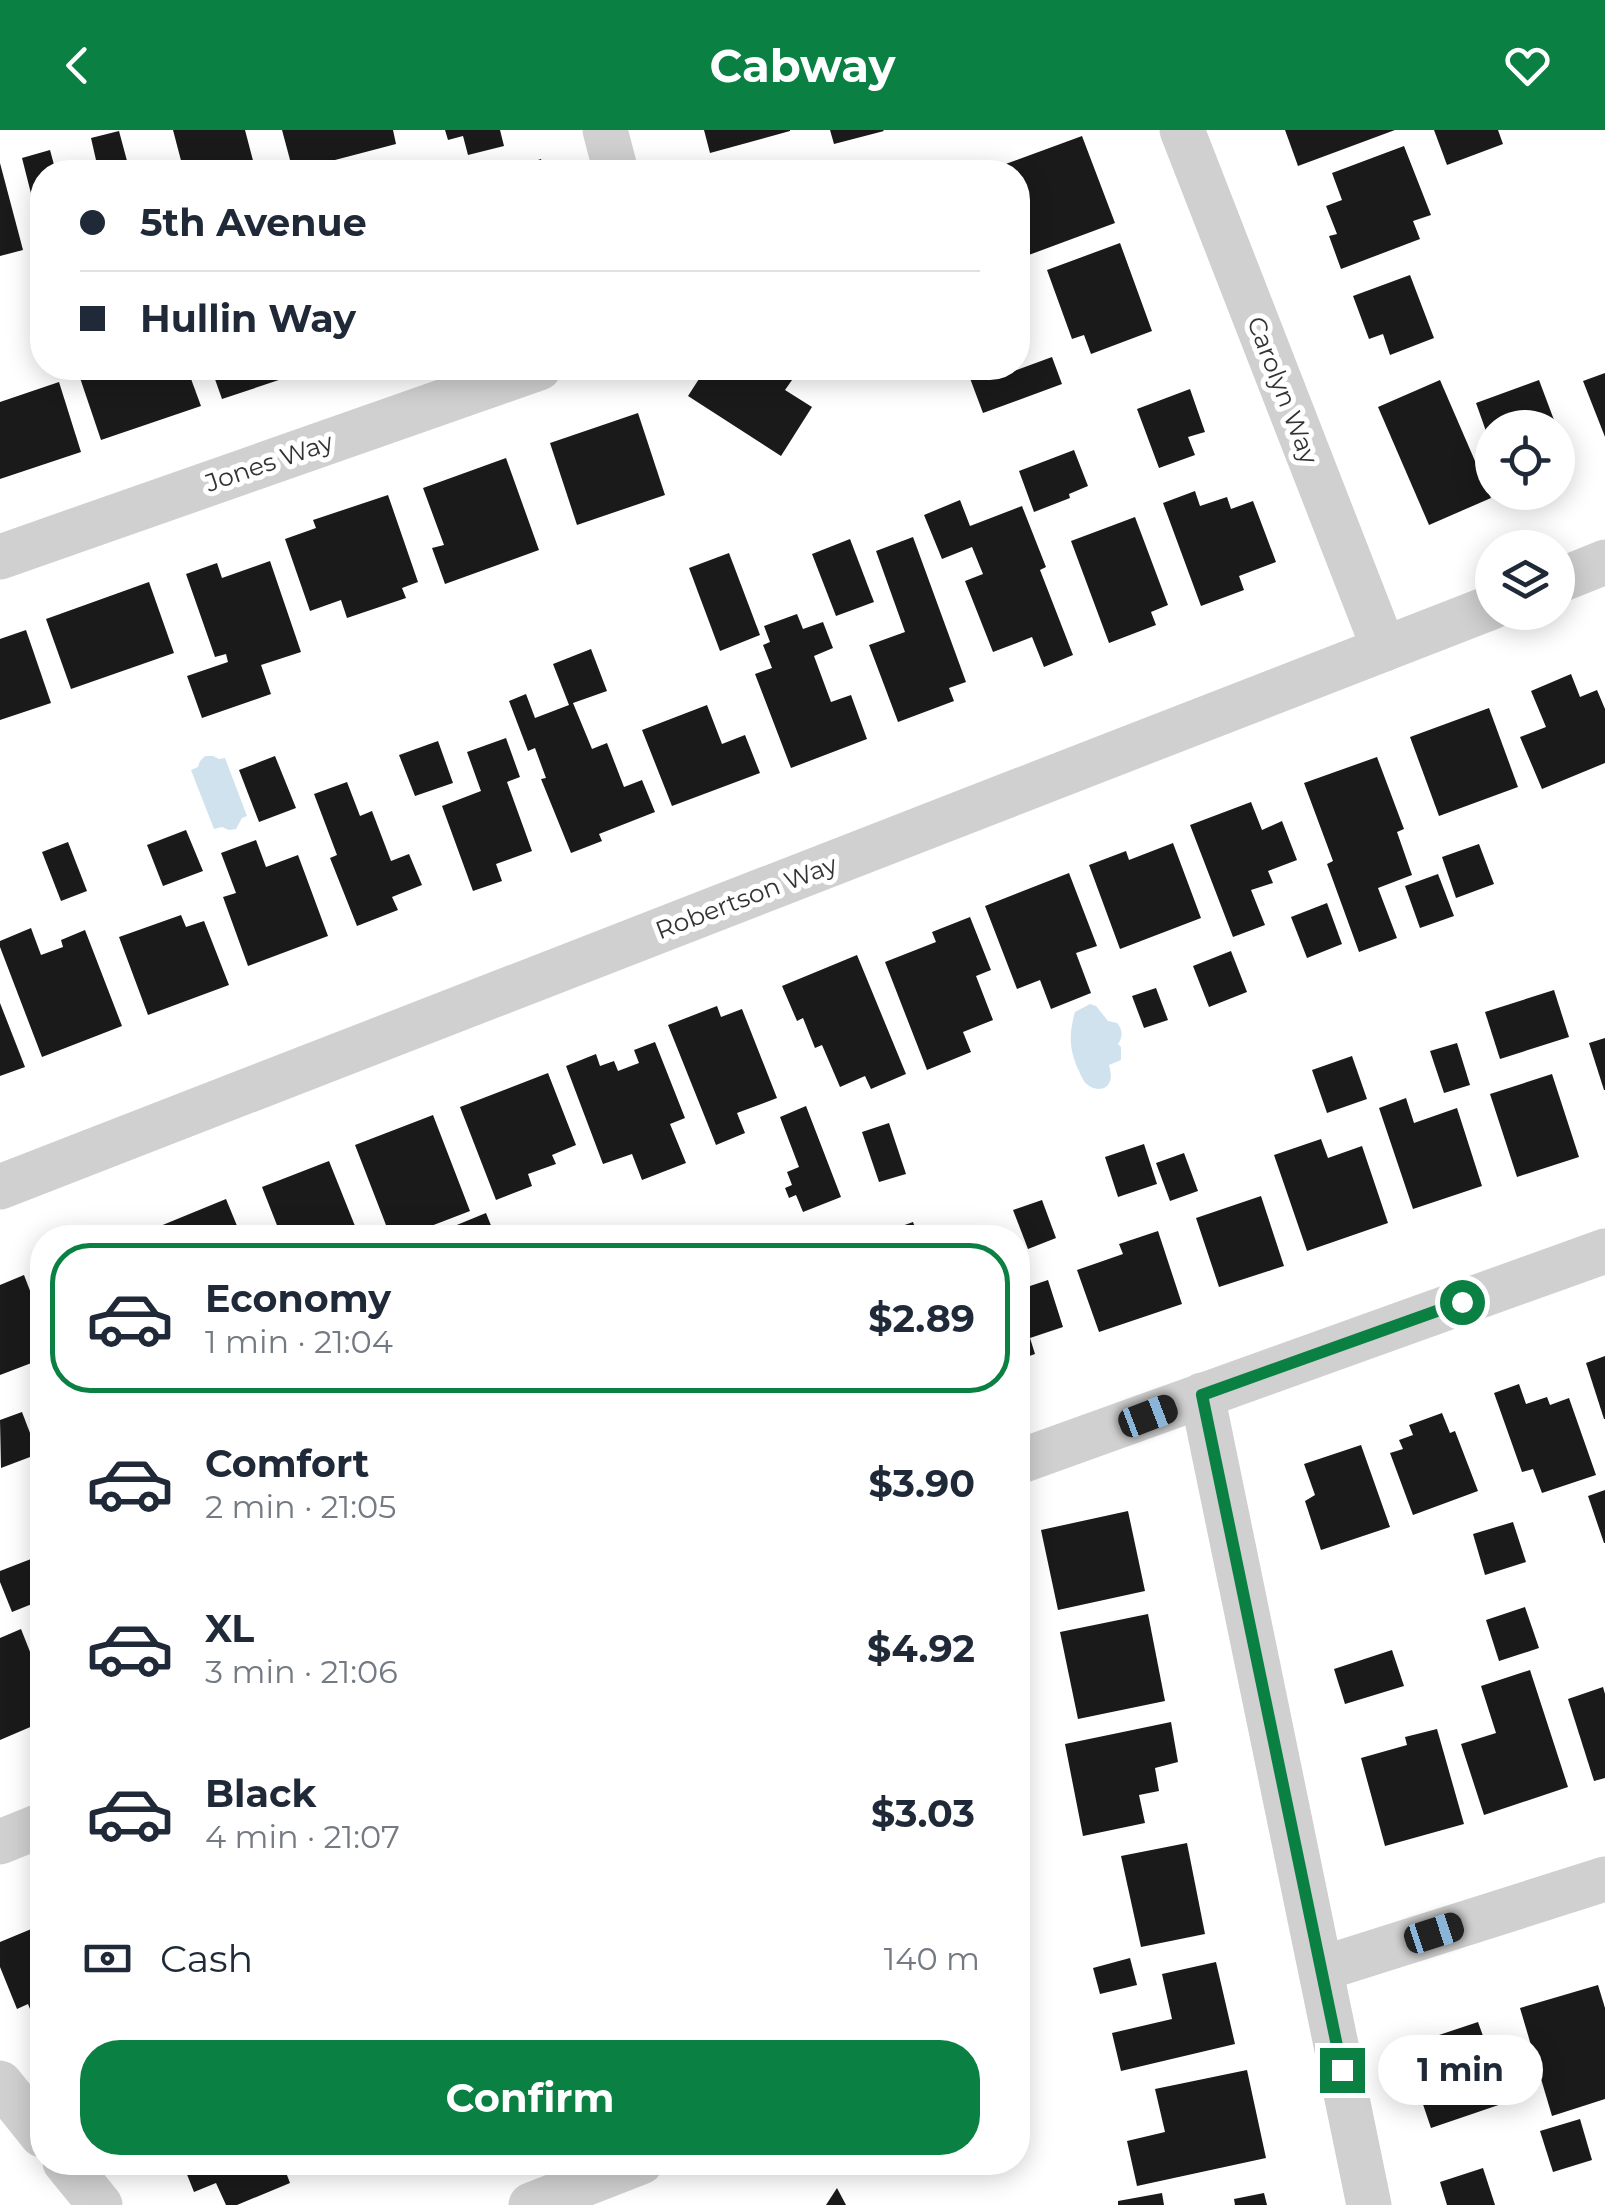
<!DOCTYPE html>
<meta charset="utf-8">
<style>
:root{--surface:#fff;--page:#f6f6f7;--text:#1f2937;--muted:#747a83;--line:#e0e1e3;--accent:#0b8043}
body{margin:0;font-family:Montserrat,sans-serif;background:var(--page);color:var(--text);height:100vh;display:flex;flex-direction:column;font-size:38px;white-space:nowrap}
*{box-sizing:border-box;margin:0}
p{font-size:32px;color:var(--muted)}
.icon{flex:none;width:55px;height:55px;fill:none;stroke:currentColor;stroke-width:2;stroke-linecap:round;stroke-linejoin:round}
.map{position:relative;flex:1;overflow:hidden}
.sheet{position:absolute;left:30px;top:1095px;width:1000px;height:950px;display:flex;flex-direction:column;background:var(--surface);border-radius:40px;box-shadow:0 5px 25px #0003}
.sheet>*{flex:none}
.banner{position:absolute;left:30px;top:30px;width:1000px;height:220px;border-radius:40px;box-shadow:0 5px 25px #0003;display:grid;align-content:center;height:220px;padding:0 50px;background:var(--surface)}
.controls{position:absolute;left:1475px;top:280px;display:grid;gap:20px}
.controls a{display:grid;place-items:center;width:100px;height:100px;border-radius:50%;background:var(--surface);box-shadow:0 5px 25px #0003;font-size:50px}
.end{position:absolute;width:45px;height:45px;margin:-22px;border:12px solid #0b8043;background:#fff;box-shadow:0 0 0 5px #fff}
.from{border-radius:50%}
.bubble{position:absolute;height:70px;border-radius:35px;background:var(--surface);box-shadow:0 5px 25px #0003;font-size:32px;font-weight:700;line-height:70px;text-align:center}
.car{position:absolute;width:30px;height:60px;margin:-30px -15px;border-radius:12px;box-shadow:0 0 8px 2px #0007;background:linear-gradient(#222 24%,#8ab4d8 0 40%,#222 0 76%,#8ab4d8 0 86%,#222 0)}
.banner b{display:flex;align-items:center;gap:35px;height:95px;font-size:38px}
.banner b+b{border-top:2px solid var(--line)}
.banner i{width:25px;height:25px;background:var(--text)}
ul{padding:18px 0 0;list-style:none}
li{display:flex;align-items:center;gap:30px;height:150px;margin:0 20px 15px;padding:0 30px;border:5px solid transparent;border-radius:40px}
li div{flex:1}
li b{display:block;font-size:38px}
li em{font-style:normal;font-weight:700}
li.active{border-color:var(--accent)}
li>.icon{width:90px;height:90px;stroke-width:1.5}
.pay{display:flex;align-items:center;gap:25px;height:110px;padding:0 50px;font-size:38px}
.pay p{margin-inline-start:auto}
.cta{display:flex;gap:20px;margin-top:auto;padding:20px 50px}
.cta a{flex:1;height:115px;border-radius:40px;background:var(--accent);color:#fff;font-size:40px;font-weight:700;line-height:115px;text-align:center}
header{display:flex;justify-content:space-between;align-items:center;height:130px;padding:0 50px;background:var(--accent);color:#fff;font-size:45px;font-weight:700}
.map>svg:first-child{display:block}
</style>
<header><svg class="icon" aria-label="back" viewBox="0 0 24 24"><path d="M15 5l-7 7 7 7"/></svg>Cabway<svg class="icon" aria-label="heart" viewBox="0 0 24 24"><path d="M12 20l-8-8c-3-5 5-10 8-4 3-6 11-1 8 4z"/></svg></header>
<div class="map">
<svg width="1605" height="2075" viewBox="0 0 1605 2075">
<rect width="100%" height="100%" fill="#fff"/>
<g fill="#cfe2ee">
<polygon points="205,626 213,626 219,629 225,628 247,686 242,688 236,699 229,700 222,697 214,699 191,640 198,637 200,631"/>
<path d="M1090 874 1096 876 1108 891 1117 893C1123 900 1123 907 1118 914L1121 917V930L1109 935C1110 939 1112 948 1110 951 1106 963 1090 960 1084 951 1081 947 1080 942 1077 937 1069 917 1069 903 1075 882Z"/>
</g>
<g fill="#1a1a1a">
<polygon points="173,0 245,0 256,42 184,42"/>
<polygon points="282,0 393,0 396,14 293,41"/>
<polygon points="445,0 500,0 504,16 468,25 463,6 448,10"/>
<polygon points="704,0 790,0 790,1 710,23"/>
<polygon points="830,0 883,0 884,1 834,14"/>
<polygon points="1285,0 1395,0 1298,36"/>
<polygon points="1434,0 1498,0 1503,14 1447,35"/>
<polygon points="119,1 130,42 83,42 81,34 96,30 91,8"/>
<polygon points="1082,6 1115,93 1018,129 1018,86 1028,82 1021,63 1018,65 1018,42 1003,42 1000,36"/>
<polygon points="1404,16 1431,85 1413,91 1420,109 1341,139 1329,106 1337,104 1326,76 1342,70 1332,43"/>
<polygon points="50,20 56,42 42,42 41,103 22,28"/>
<polygon points="541,29 545,42 502,42"/>
<polygon points="811,30 815,42 768,42 768,41"/>
<polygon points="957,30 961,42 924,42"/>
<polygon points="0,33 23,120 0,126"/>
<polygon points="1120,113 1152,201 1091,224 1084,205 1072,209 1047,140"/>
<polygon points="1410,145 1434,208 1390,225 1383,204 1369,209 1353,166"/>
<polygon points="1052,227 1062,254 983,283 968,243 982,238 1012,238 1014,241"/>
<polygon points="90,238 187,238 201,276 101,310 78,242"/>
<polygon points="211,238 315,238 222,269"/>
<polygon points="706,238 787,238 797,243 785,260 812,277 781,326 688,266"/>
<polygon points="1605,243 1605,307 1583,251"/>
<polygon points="1440,250 1491,368 1429,395 1378,277"/>
<polygon points="1539,250 1557,298 1492,298 1492,318 1476,273"/>
<polygon points="59,252 81,322 0,349 0,272"/>
<polygon points="1190,259 1205,302 1188,307 1195,325 1159,338 1137,279"/>
<polygon points="638,283 665,365 577,395 550,313"/>
<polygon points="1558,301 1572,340 1558,345"/>
<polygon points="1074,320 1088,356 1069,364 1070,368 1034,382 1019,341"/>
<polygon points="506,328 539,420 445,454 432,418 444,415 423,358"/>
<polygon points="1195,361 1200,376 1227,367 1231,379 1253,371 1276,432 1239,446 1244,460 1201,476 1163,373"/>
<polygon points="388,365 418,452 402,458 406,468 347,488 341,470 310,481 285,409 316,398 313,390"/>
<polygon points="960,370 970,396 1022,376 1046,437 1040,440 1073,525 1044,537 1032,507 993,522 965,451 983,444 972,417 942,429 924,385"/>
<polygon points="1135,387 1168,475 1151,482 1156,495 1109,513 1071,411"/>
<polygon points="913,407 966,552 949,558 954,571 898,592 869,515 905,502 876,421"/>
<polygon points="850,409 874,472 836,486 812,424"/>
<polygon points="729,423 760,505 720,521 689,438"/>
<polygon points="270,431 301,522 261,535 271,564 202,588 187,546 228,532 226,524 215,527 186,444 217,433 222,448"/>
<polygon points="149,452 174,523 71,559 46,489"/>
<polygon points="797,484 803,499 823,492 833,518 814,526 831,572 851,565 867,609 791,638 755,544 772,538 763,515 770,512 764,496"/>
<polygon points="26,500 51,573 0,590 0,509"/>
<polygon points="591,519 607,561 573,573 592,619 607,613 624,657 642,650 655,682 599,704 602,711 571,723 541,649 546,648 535,618 528,621 509,571 526,564 535,588 569,575 553,534"/>
<polygon points="1571,544 1580,567 1597,560 1605,579 1605,633 1542,659 1520,607 1546,597 1531,561"/>
<polygon points="707,575 722,614 745,605 760,643 672,676 642,600"/>
<polygon points="1489,578 1518,657 1439,686 1410,607"/>
<polygon points="506,608 520,647 507,652 532,721 496,734 502,751 473,761 442,676 481,661 467,622"/>
<polygon points="438,611 453,653 415,666 399,625"/>
<polygon points="275,626 296,678 259,692 239,640"/>
<polygon points="1377,627 1404,699 1397,702 1412,745 1378,758 1397,808 1359,822 1327,734 1333,731 1304,653"/>
<polygon points="347,652 360,686 372,681 391,731 409,724 422,755 392,767 398,780 357,796 330,728 337,725 314,664"/>
<polygon points="1251,672 1262,700 1282,691 1297,730 1268,741 1273,753 1251,760 1265,795 1233,807 1190,695"/>
<polygon points="186,700 203,741 163,756 147,715"/>
<polygon points="256,710 266,737 298,725 328,806 248,836 223,767 236,763 221,723"/>
<polygon points="68,712 87,761 61,771 42,722"/>
<polygon points="1173,713 1201,788 1120,819 1089,735 1126,721 1129,730"/>
<polygon points="1479,714 1494,754 1456,768 1442,727"/>
<polygon points="1069,743 1097,816 1076,823 1091,863 1051,879 1040,850 1017,859 985,776"/>
<polygon points="1438,744 1454,786 1420,798 1405,756"/>
<polygon points="1327,773 1342,814 1307,828 1291,787"/>
<polygon points="181,785 186,797 204,791 229,855 148,885 119,807"/>
<polygon points="970,787 991,840 976,846 993,890 963,902 971,922 927,940 885,832 936,812 932,802"/>
<polygon points="31,798 41,825 63,817 61,810 85,800 122,896 42,927 0,817 0,811"/>
<polygon points="1231,821 1247,862 1209,877 1193,836"/>
<polygon points="857,825 906,944 871,959 865,946 840,957 822,915 815,918 803,888 797,891 782,856"/>
<polygon points="1156,858 1168,890 1144,898 1132,866"/>
<polygon points="1554,860 1569,907 1500,929 1485,882"/>
<polygon points="0,873 25,937 0,946"/>
<polygon points="717,876 721,887 742,879 777,968 737,983 745,1003 716,1015 668,895"/>
<polygon points="1605,908 1605,960 1604,960 1589,913"/>
<polygon points="655,912 685,988 670,994 686,1033 642,1050 632,1024 603,1034 566,936 596,924 600,936 614,931 618,941 639,933 634,920"/>
<polygon points="1457,913 1470,955 1444,963 1430,921"/>
<polygon points="1352,926 1367,969 1327,983 1312,940"/>
<polygon points="548,943 576,1015 552,1025 556,1034 528,1044 532,1056 496,1070 460,977"/>
<polygon points="1552,944 1579,1027 1517,1047 1490,964"/>
<polygon points="1406,968 1414,993 1457,978 1482,1056 1413,1079 1379,978"/>
<polygon points="806,976 841,1067 803,1082 796,1065 789,1068 785,1058 792,1055 787,1042 799,1037 780,987"/>
<polygon points="433,985 470,1081 431,1096 436,1108 391,1108 355,1015"/>
<polygon points="889,993 906,1044 879,1052 862,1002"/>
<polygon points="1321,1009 1328,1028 1362,1016 1388,1093 1307,1121 1274,1025"/>
<polygon points="1144,1014 1157,1054 1118,1067 1105,1027"/>
<polygon points="1184,1023 1198,1061 1170,1071 1156,1033"/>
<polygon points="329,1031 359,1106 282,1108 262,1057"/>
<polygon points="1261,1066 1284,1136 1219,1157 1196,1088"/>
<polygon points="226,1069 242,1108 151,1108 148,1101"/>
<polygon points="1042,1070 1056,1108 1028,1119 1013,1080"/>
<polygon points="486,1083 496,1108 450,1108 447,1099"/>
<polygon points="913,1092 919,1108 887,1108 885,1102"/>
<polygon points="1158,1101 1182,1174 1099,1202 1077,1140 1123,1124 1119,1114"/>
<polygon points="24,1145 42,1192 42,1229 0,1245 0,1155"/>
<polygon points="1048,1150 1063,1197 1030,1208 1035,1224 1018,1230 1018,1160"/>
<polygon points="1605,1226 1605,1289 1604,1289 1586,1233"/>
<polygon points="1519,1254 1526,1274 1547,1267 1550,1275 1569,1268 1596,1345 1542,1363 1533,1339 1522,1342 1494,1263"/>
<polygon points="22,1282 38,1324 1,1338 0,1290"/>
<polygon points="1442,1283 1450,1303 1455,1301 1478,1361 1413,1385 1390,1323 1403,1319 1399,1310 1413,1305 1409,1295"/>
<polygon points="1361,1315 1390,1397 1321,1420 1305,1371 1315,1365 1304,1334"/>
<polygon points="1605,1360 1605,1413 1604,1413 1588,1366"/>
<polygon points="1128,1381 1145,1461 1058,1480 1041,1400"/>
<polygon points="1513,1392 1526,1432 1485,1445 1473,1404"/>
<polygon points="31,1429 42,1458 42,1470 12,1482 0,1452 0,1441"/>
<polygon points="1525,1477 1539,1518 1499,1531 1486,1490"/>
<polygon points="1148,1484 1165,1571 1078,1589 1060,1502"/>
<polygon points="21,1499 42,1552 42,1592 0,1610 0,1508"/>
<polygon points="1392,1520 1404,1556 1345,1574 1334,1539"/>
<polygon points="1530,1540 1568,1657 1484,1685 1461,1614 1496,1603 1481,1556"/>
<polygon points="1603,1557 1605,1564 1605,1648 1594,1651 1568,1569"/>
<polygon points="1171,1592 1178,1632 1155,1638 1159,1661 1139,1665 1145,1693 1083,1706 1065,1614"/>
<polygon points="1437,1599 1464,1694 1385,1716 1361,1628 1407,1615 1405,1607"/>
<polygon points="1187,1713 1205,1804 1141,1817 1121,1726"/>
<polygon points="41,1795 42,1798 42,1909 28,1874 17,1879 0,1837 0,1812"/>
<polygon points="1130,1828 1137,1855 1100,1864 1093,1838"/>
<polygon points="1216,1832 1235,1914 1121,1941 1112,1903 1172,1889 1162,1844"/>
<polygon points="1598,1855 1605,1878 1605,1969 1552,1986 1520,1878"/>
<polygon points="1478,1892 1487,1917 1503,1911 1522,1967 1431,1998 1409,1933 1426,1927 1421,1911"/>
<polygon points="1247,1940 1266,2028 1137,2056 1127,2011 1165,2002 1155,1959"/>
<polygon points="1580,1989 1592,2030 1553,2042 1540,2001"/>
<polygon points="182,2032 282,2032 290,2053 237,2075 226,2075 216,2053 194,2062"/>
<polygon points="1483,2038 1495,2075 1447,2075 1440,2052"/>
<polygon points="837,2058 846,2075 826,2075"/>
<polygon points="1162,2063 1164,2075 1118,2075 1118,2071"/>
<polygon points="1264,2063 1267,2075 1235,2075 1234,2069"/>
</g>
<g fill="none" stroke-linecap="round" stroke-linejoin="round">
<g stroke="#d0d0d0" stroke-width="45">
<polyline points="605,0 616,42"/>
<polyline points="1182,0 1384,519"/>
<polyline points="0,427 539,238"/>
<polyline points="1558,451 1605,432"/>
<polyline points="0,1057 1492,477"/>
<polyline points="1202,1265 1369,2075"/>
<polyline points="1018,1332 1605,1121"/>
<polyline points="0,1712 42,1695"/>
<polyline points="1321,1839 1605,1749"/>
<polyline points="0,1953 42,2005"/>
<polyline points="65,2032 100,2075"/>
<polyline points="531,2075 641,2032"/>
</g>
</g>
<g fill="none" stroke-linecap="round" stroke-linejoin="round">
<polyline stroke="#0b8043" stroke-width="12" points="1342,1940 1202,1265 1462,1172"/>
</g>
<g text-anchor="middle" dominant-baseline="central" stroke-width="10" stroke-linejoin="round" paint-order="stroke">
<g font-size="25" fill="#333" stroke="#fff">
<text transform="translate(1283 260) rotate(69)">Carolyn Way</text>
<text transform="translate(269 332) rotate(-19)">Jones Way</text>
<text transform="translate(746 767) rotate(-21)">Robertson Way</text>
</g>
</g>
</svg>
<div class="controls">
<a><svg class="icon" aria-label="locate" viewBox="0 0 24 24"><circle cx="12" cy="12" r="6"/><path d="M12 2v4M12 18v4M2 12h4M18 12h4"/></svg></a>
<a><svg class="icon" aria-label="layers" viewBox="0 0 24 24"><path d="M12 4l9 5-9 5-9-5zM3 14l9 5 9-5"/></svg></a>
</div>
<i class="end from" style="left:1462px;top:1172px"></i>
<i class="end" style="left:1342px;top:1940px"></i>
<div class="bubble" style="left:1378px;top:1905px;width:165px">1 min</div>
<i class="car" style="left:1148px;top:1286px;rotate:69deg"></i>
<i class="car" style="left:1434px;top:1803px;rotate:72deg"></i>
<div class="banner">
<b><i class="from"></i>5th Avenue</b>
<b><i></i>Hullin Way</b>
</div>
<section class="sheet">
<ul>
<li class="active"><svg class="icon" aria-label="car" viewBox="0 0 24 24"><path d="M5 17H2v-5l4-1 3-4h7l3 4 3 1v5h-3M9 17h6M6 11h13"/><circle cx="7" cy="17" r="2"/><circle cx="17" cy="17" r="2"/></svg><div><b>Economy</b><p>1 min · 21:04</p></div><em>$2.89</em></li>
<li><svg class="icon" aria-label="car" viewBox="0 0 24 24"><path d="M5 17H2v-5l4-1 3-4h7l3 4 3 1v5h-3M9 17h6M6 11h13"/><circle cx="7" cy="17" r="2"/><circle cx="17" cy="17" r="2"/></svg><div><b>Comfort</b><p>2 min · 21:05</p></div><em>$3.90</em></li>
<li><svg class="icon" aria-label="car" viewBox="0 0 24 24"><path d="M5 17H2v-5l4-1 3-4h7l3 4 3 1v5h-3M9 17h6M6 11h13"/><circle cx="7" cy="17" r="2"/><circle cx="17" cy="17" r="2"/></svg><div><b>XL</b><p>3 min · 21:06</p></div><em>$4.92</em></li>
<li><svg class="icon" aria-label="car" viewBox="0 0 24 24"><path d="M5 17H2v-5l4-1 3-4h7l3 4 3 1v5h-3M9 17h6M6 11h13"/><circle cx="7" cy="17" r="2"/><circle cx="17" cy="17" r="2"/></svg><div><b>Black</b><p>4 min · 21:07</p></div><em>$3.03</em></li>
</ul>
<div class="pay"><svg class="icon" aria-label="cash" viewBox="0 0 24 24"><path d="M3 7h18v10H3z"/><circle cx="12" cy="12" r="2"/></svg>Cash<p>140 m</p></div>
<div class="cta"><a>Confirm</a></div>
</section>
</div>
